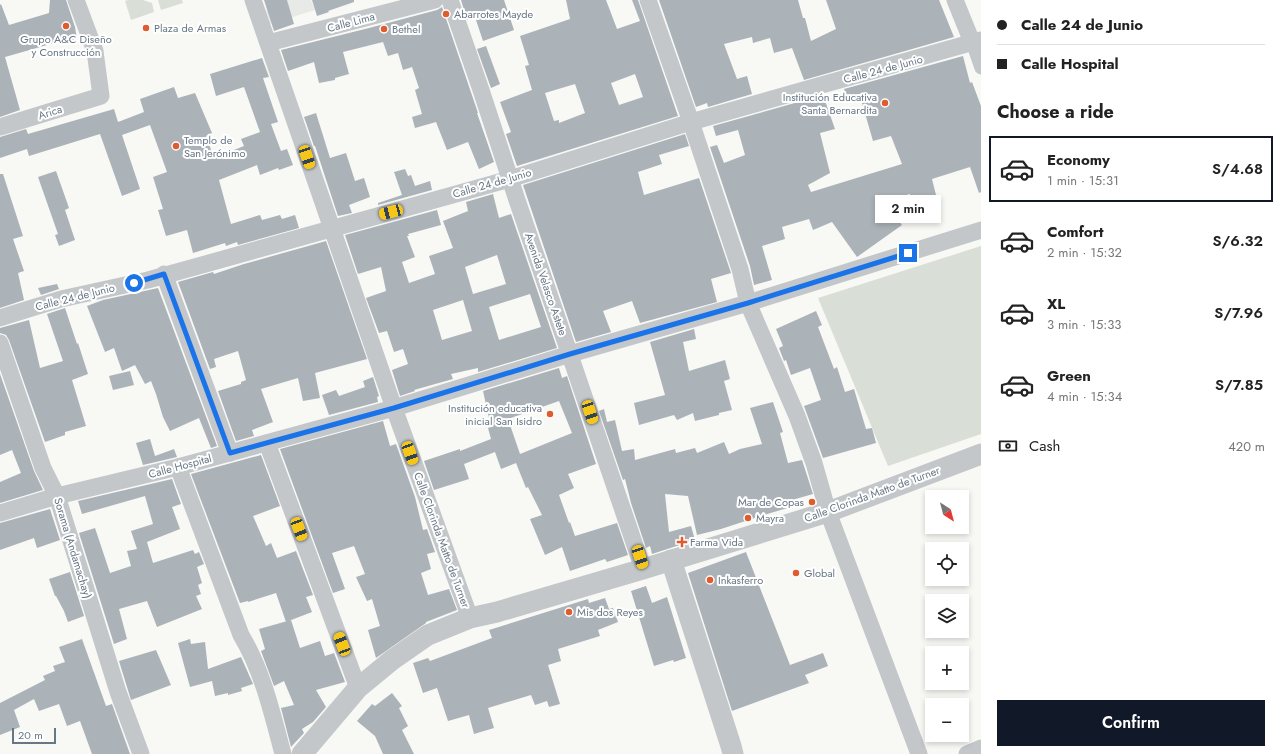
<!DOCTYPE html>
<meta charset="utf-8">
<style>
:root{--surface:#fff;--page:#f2f2f2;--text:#222;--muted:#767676;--line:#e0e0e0;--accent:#111827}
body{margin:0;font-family:Jost,sans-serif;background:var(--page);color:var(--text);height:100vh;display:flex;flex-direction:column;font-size:15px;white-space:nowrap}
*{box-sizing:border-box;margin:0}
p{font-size:13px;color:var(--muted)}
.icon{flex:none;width:22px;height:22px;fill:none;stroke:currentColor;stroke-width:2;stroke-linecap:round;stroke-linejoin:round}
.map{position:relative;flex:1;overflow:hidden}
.drawer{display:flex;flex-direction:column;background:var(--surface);width:300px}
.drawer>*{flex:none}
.banner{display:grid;align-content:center;height:88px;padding:0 16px;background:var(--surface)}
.needle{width:26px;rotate:144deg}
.fabs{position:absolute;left:925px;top:490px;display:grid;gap:8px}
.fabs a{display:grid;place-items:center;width:44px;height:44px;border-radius:0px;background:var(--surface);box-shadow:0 2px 6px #0003;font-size:20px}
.scale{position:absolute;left:12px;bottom:10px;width:44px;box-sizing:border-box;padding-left:4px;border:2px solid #677785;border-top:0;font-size:11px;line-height:14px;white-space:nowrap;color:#677785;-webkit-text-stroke:3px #fff;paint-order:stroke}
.end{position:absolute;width:18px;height:18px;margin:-9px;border:5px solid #1a73e8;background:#fff;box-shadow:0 0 0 2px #fff}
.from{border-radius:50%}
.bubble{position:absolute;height:28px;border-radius:0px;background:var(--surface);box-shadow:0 2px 6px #0003;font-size:13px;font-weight:600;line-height:28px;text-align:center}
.car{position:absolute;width:12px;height:24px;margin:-12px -6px;border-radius:5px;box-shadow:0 0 3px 1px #0007;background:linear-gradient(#f5c518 24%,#345 0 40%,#f5c518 0 76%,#345 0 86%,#f5c518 0)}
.banner b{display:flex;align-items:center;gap:14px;height:38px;font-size:15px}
.banner b+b{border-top:1px solid var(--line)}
.banner i{width:10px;height:10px;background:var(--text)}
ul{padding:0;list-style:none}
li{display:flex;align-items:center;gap:12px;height:66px;margin:0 8px 6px;padding:0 8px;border:2px solid transparent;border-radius:0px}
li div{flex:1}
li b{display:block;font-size:15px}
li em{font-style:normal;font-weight:600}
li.current{border-color:var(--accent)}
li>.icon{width:36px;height:36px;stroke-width:1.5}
h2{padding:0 16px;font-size:18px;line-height:48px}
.pay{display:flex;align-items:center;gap:10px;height:44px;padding:0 16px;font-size:15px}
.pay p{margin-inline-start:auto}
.button{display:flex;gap:8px;margin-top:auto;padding:8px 16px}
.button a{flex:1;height:46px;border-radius:0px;background:var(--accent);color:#fff;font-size:16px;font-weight:600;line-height:46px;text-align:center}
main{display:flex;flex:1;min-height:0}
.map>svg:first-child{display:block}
</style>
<main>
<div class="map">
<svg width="981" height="754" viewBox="0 0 981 754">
<rect width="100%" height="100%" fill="#f8f8f5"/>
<polygon fill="#e8eae8" points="287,0 311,0 315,10 270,24 266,10 288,3"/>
<g fill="#d9dfd6">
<polygon points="128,0 143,0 152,3 154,12 131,20 125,1"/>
<polygon points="158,0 182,0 183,3 161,10"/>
<polygon points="981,246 981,434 888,466 818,298"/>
</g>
<g fill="#abb3b9" fill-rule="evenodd">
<polygon points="50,0 66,0 75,27 77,39 61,41 5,57 20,110 0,117 0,5 1,4 9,25 49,13"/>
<polygon points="264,0 287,0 294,24 274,31"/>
<polygon points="312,0 354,0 354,2 328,11 329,12 317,16"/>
<polygon points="461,0 504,0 514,30 483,41 475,17 467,20"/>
<path d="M566 0H606L617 29 640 21 632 0H638L678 116 517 166 506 134 511 132 500 102 532 90 525 66 529 65 520 36 570 19ZM635 74 643 97 619 105 611 83ZM575 84 585 113 559 123V120L554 121 545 93Z"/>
<polygon points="659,0 798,0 803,18 805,18 811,41 836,29 826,0 939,0 954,37 804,80 792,48 774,53 770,38 753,43 752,37 724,44 737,79 747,76 752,94 708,107 707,103 696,107"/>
<polygon points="442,7 478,113 477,113 494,162 479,169 468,142 447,150 436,122 415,128 412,117 422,114 415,90 419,88 412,67 403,70 398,53 388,56 383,42 343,52 349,74 335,78 335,80 319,83 314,62 288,71 281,50 369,28 437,10"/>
<polygon points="486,46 500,84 491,88 477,49"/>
<polygon points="963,56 970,83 972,82 981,106 981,192 979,193 970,167 932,179 936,195 912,201 910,194 885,201 902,225 857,257 832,222 813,230 809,219 782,227 785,239 762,246 772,280 754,285 750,266 710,147 717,145 724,163 745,155 738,130 716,136 713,126 823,95 835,129 820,133 830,173 808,185 811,192 902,164 891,136 873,141 860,96 847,100 844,89"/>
<polygon points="262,58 269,77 263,78 278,122 271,124 281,151 287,149 293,165 279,170 278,168 260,175 257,165 219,180 231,224 260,215 262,220 280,215 282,219 295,215 299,228 238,245 237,242 226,246 225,243 193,253 187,230 166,236 158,210 163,209 153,177 167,172 150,125 122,135 140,189 122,196 100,134 29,156 27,149 0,158 0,137 26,129 28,134 114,109 118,122 144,112 140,99 174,87 178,98 195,93 212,133 206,136 214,158 244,146 241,139 260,132 244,87 216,96 210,74"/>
<polygon points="316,113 330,158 346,153 355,181 364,178 370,197 349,205 352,213 338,216 315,146 314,146 304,117"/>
<polygon points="685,134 689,146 659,155 662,164 638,172 644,195 699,178 731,273 711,279 717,302 640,323 632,301 603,311 611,332 576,342 523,185"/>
<polygon points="405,169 408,176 411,175 415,186 430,181 432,190 378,205 378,203 402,195 394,172"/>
<polygon points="56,171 69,208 65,210 75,240 59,246 55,235 58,234 38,177"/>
<polygon points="0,174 3,174 23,236 13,239 24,271 18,273 24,300 0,308"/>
<path d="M493 194 499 218 511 214 557 348 478 372V368L451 374 453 379 414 390 415 391 400 396 392 370 408 364 403 349 394 352 387 331 379 333 366 298 386 291 381 267 358 274 345 235 437 210 441 225 408 234 409 236H407L415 257 402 262 409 283 435 274 429 256 453 248 443 221 468 211 466 202ZM497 255 506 284 473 294 465 267ZM530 294 541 327 499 340 489 307ZM463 300 472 331 442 340 433 310Z"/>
<polygon points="326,241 367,359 315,373 320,398 303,401 298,378 261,389 273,422 252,430 254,436 236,441 218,391 241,384 241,382 246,380 238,351 214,359 216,367 210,369 178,282 213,272 214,274 244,264"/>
<polygon points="57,284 59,289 41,295 38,288"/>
<polygon points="158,288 217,446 211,448 199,418 170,431 163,417 156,394 151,381 145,384 135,365 122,371 114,348 105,352 87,306 103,300"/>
<polygon points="65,308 77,344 78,343 88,374 72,380 86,426 65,432 65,435 45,442 9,340 6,335 0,333 0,328 29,320 40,368 63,361 47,314"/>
<polygon points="816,311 822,325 818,327 834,369 837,367 845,392 854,389 866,429 872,428 876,443 823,458 804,406 821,400 810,368 791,375 786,360 784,361 779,348 783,346 776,329"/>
<polygon points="694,329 696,339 683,342 689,371 725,360 730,379 724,381 732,410 719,413 719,415 695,421 693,413 677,420 674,415 639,425 634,403 665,395 650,342"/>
<path d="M559 368 562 378 567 376 596 464 568 474 574 488 559 495 569 523 570 522 575 536 617 523 628 555 607 562 605 559 570 571 562 547 545 555 530 519 542 515 528 487 526 488 516 463 501 469 495 452 464 464 469 479 434 490 424 461 460 449V451L491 439 488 428 491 427 483 391ZM559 401 572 433 520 454 508 419Z"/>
<polygon points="130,371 134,385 113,390 109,376"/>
<polygon points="0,374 34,471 43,490 0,503 0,482 21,473 12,450 0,455"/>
<polygon points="373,377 379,396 377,397 378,402 329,415 322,395 336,390 339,396 365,387 363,381"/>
<polygon points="773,402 783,432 780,433 788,463 802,460 813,494 792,500 794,506 764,515 721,529 697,535 688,496 665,494 669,532 691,526 695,540 652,554 650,546 646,548 631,503 625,479 623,480 599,411 604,409 607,422 615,420 622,451 634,449 635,460 675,449 676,453 695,448 697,453 724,442 729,454 740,449 762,444 750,408"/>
<polygon points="383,421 390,446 396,444 415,497 423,530 427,529 435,552 427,554 431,569 421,573 428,595 449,589 457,610 426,622 426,623 376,658 368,630 380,626 372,599 367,601 356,577 365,574 354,546 332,553 345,589 333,593 280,449"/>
<polygon points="150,439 155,456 174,449 177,457 143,465 136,443"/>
<polygon points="261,455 280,506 253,516 266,546 271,543 277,558 296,551 313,595 306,597 312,612 286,622 276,593 248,602 248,601 240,603 191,474"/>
<polygon points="172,479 181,504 172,507 180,529 147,542 153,563 193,550 195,554 199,552 204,564 197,567 202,583 198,585 201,594 196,596 202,609 157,627 147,601 119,609 127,639 114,644 79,533 95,528 110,573 131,566 127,551 137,549 131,531 153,524 145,496 82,514 78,501"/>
<polygon points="50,509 60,540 37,548 34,538 0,550 0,523"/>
<polygon points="746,552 790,665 823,653 828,666 805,675 809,683 732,711 688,573"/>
<polygon points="70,572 84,616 68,622 64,611 56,596 55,596 49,579"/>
<polygon points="646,586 652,603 667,597 686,658 674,662 673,660 654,666 631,591"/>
<polygon points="605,598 609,609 613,608 618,622 598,630 600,636 558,649 561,661 548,665 560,704 549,707 547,701 535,705 531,695 488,708 494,728 474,734 469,715 448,721 437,688 423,693 413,663 428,658 430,661 492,638 489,630 588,599 589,603"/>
<polygon points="291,620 300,648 320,641 325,656 334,653 345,682 316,690 326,707 313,722 302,729 304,733 291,747 281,708 294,705 284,681 274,686 261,651 265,649 259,629"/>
<polygon points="82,639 106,706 112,704 130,754 92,754 80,721 67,726 59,704 39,711 34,699 14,710 20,727 0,735 0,703 45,680 43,676 55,671 53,666 65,662 59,647"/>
<polygon points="190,639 191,644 205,642 208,669 241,657 253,684 241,688 242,691 228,695 228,693 215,696 212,681 190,687 178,643"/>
<polygon points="156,650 171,685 131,700 119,661"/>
<polygon points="392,693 402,706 399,708 408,726 402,730 414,754 383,754 375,736 357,721 372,704 375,706"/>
</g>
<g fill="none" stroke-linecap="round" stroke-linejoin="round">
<polyline stroke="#c3c7ca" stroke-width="13" points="972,42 981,68"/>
<g stroke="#c3c7ca" stroke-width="17">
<polyline points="253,0 394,408 470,618"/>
<polyline points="450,0 481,90 517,200 643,569"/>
<polyline points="648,0 691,122 740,269 748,303 797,416 814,463 828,512 919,754"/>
<polyline points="955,0 972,42"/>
<polyline points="268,43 435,0"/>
<polyline points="0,127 101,96 95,51 76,0"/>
<polyline points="164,274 230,453"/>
<polyline points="0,318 61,299 148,280 510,179 691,122 981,40"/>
<polyline points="0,343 43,468 57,496 118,692 141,754"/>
<polyline points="267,443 358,688"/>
<path d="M178 467 241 635C263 672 272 713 283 754"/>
<polyline points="0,513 57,496 178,467 394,408 570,354 748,303 981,230"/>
<polyline points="967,754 981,748"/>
</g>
<g stroke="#c3c7ca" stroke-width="21">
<polyline points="671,560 731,746 733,754"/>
<polyline points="302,754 358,688 392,660 428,635 470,618 497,612 643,569 828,512 981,454"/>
</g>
</g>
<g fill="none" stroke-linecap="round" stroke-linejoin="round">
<polyline stroke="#1a73e8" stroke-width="5" points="134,283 164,274 230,453 394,408 570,354 748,303 908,253"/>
</g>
<g fill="#df5c2e" stroke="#fff" stroke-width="1.5">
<circle cx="446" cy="14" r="4"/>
<circle cx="66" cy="26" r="4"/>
<circle cx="146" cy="28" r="4"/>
<circle cx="384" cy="29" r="4"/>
<circle cx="885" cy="103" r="4"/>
<circle cx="176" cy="146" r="4"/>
<circle cx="550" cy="414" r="4"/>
<circle cx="812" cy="502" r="4"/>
<circle cx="748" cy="518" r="4"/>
<path d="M680 536h4v4h4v4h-4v4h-4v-4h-4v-4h4z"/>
<circle cx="796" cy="573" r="4"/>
<circle cx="710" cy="580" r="4"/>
<circle cx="569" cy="612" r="4"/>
</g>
<g text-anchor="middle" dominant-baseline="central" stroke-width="4" stroke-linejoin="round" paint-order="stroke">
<g font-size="11" fill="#677785" stroke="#fff" text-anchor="start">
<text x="454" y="14">Abarrotes Mayde</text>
<text x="154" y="28">Plaza de Armas</text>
<text x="392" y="29">Bethel</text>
<text x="66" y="39" text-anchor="middle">Grupo A&amp;C Diseño<tspan x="66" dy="13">y Construcción</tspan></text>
<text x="877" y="97" text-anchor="end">Institución Educativa<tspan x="877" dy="13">Santa Bernardita</tspan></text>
<text x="184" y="140">Templo de<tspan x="184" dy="13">San Jerónimo</tspan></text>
<text x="542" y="408" text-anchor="end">Institución educativa<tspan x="542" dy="13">inicial San Isidro</tspan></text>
<text x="804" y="502" text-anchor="end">Mar de Copas</text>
<text x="756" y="518">Mayra</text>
<text x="690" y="542">Farma Vida</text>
<text x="804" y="573">Global</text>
<text x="718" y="580">Inkasferro</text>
<text x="577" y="612">Mis dos Reyes</text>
</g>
<g font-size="11" fill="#677785" stroke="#fff">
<text transform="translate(351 22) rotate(-15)">Calle Lima</text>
<text transform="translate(883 69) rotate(-15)">Calle 24 de Junio</text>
<text transform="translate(50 112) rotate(-17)">Arica</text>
<text transform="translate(492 183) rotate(-16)">Calle 24 de Junio</text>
<text transform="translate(546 284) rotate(71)">Avenida Velasco Astete</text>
<text transform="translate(75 297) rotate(-14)">Calle 24 de Junio</text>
<text transform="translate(180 466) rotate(-15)">Calle Hospital</text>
<text transform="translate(872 494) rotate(-20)">Calle Clorinda Matto de Turner</text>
<text transform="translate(442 540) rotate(70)">Calle Clorinda Matto de Turner</text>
<text transform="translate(73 548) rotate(73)">Sorama (Andamachay)</text>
</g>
</g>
</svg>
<div class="fabs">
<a><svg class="needle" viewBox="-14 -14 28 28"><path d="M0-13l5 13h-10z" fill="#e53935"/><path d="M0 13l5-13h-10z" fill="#767676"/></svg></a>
<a><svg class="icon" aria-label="locate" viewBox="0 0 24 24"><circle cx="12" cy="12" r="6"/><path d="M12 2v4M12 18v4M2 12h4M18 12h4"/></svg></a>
<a><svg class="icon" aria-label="layers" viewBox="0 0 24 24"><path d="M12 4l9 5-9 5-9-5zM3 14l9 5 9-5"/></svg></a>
<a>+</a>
<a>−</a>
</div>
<div class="scale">20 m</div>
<i class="end from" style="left:134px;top:283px"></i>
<i class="end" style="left:908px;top:253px"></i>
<div class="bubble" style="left:875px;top:195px;width:66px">2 min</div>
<i class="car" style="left:307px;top:157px;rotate:161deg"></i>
<i class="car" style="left:391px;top:212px;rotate:255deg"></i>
<i class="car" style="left:590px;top:412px;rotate:161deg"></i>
<i class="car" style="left:410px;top:453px;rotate:160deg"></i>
<i class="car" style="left:299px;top:529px;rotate:159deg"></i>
<i class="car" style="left:640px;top:557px;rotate:162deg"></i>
<i class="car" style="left:342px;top:644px;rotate:339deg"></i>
</div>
<section class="drawer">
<div class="banner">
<b><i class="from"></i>Calle 24 de Junio</b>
<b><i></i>Calle Hospital</b>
</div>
<h2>Choose a ride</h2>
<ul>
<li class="current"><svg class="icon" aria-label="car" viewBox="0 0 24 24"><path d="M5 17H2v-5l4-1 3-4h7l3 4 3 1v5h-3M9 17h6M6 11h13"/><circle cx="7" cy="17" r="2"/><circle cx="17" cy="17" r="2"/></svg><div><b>Economy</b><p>1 min · 15:31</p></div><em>S/4.68</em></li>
<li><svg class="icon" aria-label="car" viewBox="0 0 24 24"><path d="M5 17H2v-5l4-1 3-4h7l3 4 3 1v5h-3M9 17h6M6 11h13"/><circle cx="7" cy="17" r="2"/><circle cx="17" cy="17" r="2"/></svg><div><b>Comfort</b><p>2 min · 15:32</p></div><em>S/6.32</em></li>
<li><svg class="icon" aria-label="car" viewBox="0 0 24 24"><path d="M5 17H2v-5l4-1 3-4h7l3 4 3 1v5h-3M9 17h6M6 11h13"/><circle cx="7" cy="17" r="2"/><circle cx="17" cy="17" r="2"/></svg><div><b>XL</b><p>3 min · 15:33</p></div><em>S/7.96</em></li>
<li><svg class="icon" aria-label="car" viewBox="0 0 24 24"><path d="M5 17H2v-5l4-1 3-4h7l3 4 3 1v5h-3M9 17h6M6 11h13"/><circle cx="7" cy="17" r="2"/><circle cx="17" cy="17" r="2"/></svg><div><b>Green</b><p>4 min · 15:34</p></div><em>S/7.85</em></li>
</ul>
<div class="pay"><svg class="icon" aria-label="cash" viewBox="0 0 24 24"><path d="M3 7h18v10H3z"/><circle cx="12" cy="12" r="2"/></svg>Cash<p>420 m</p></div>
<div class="button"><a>Confirm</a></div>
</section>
</main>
